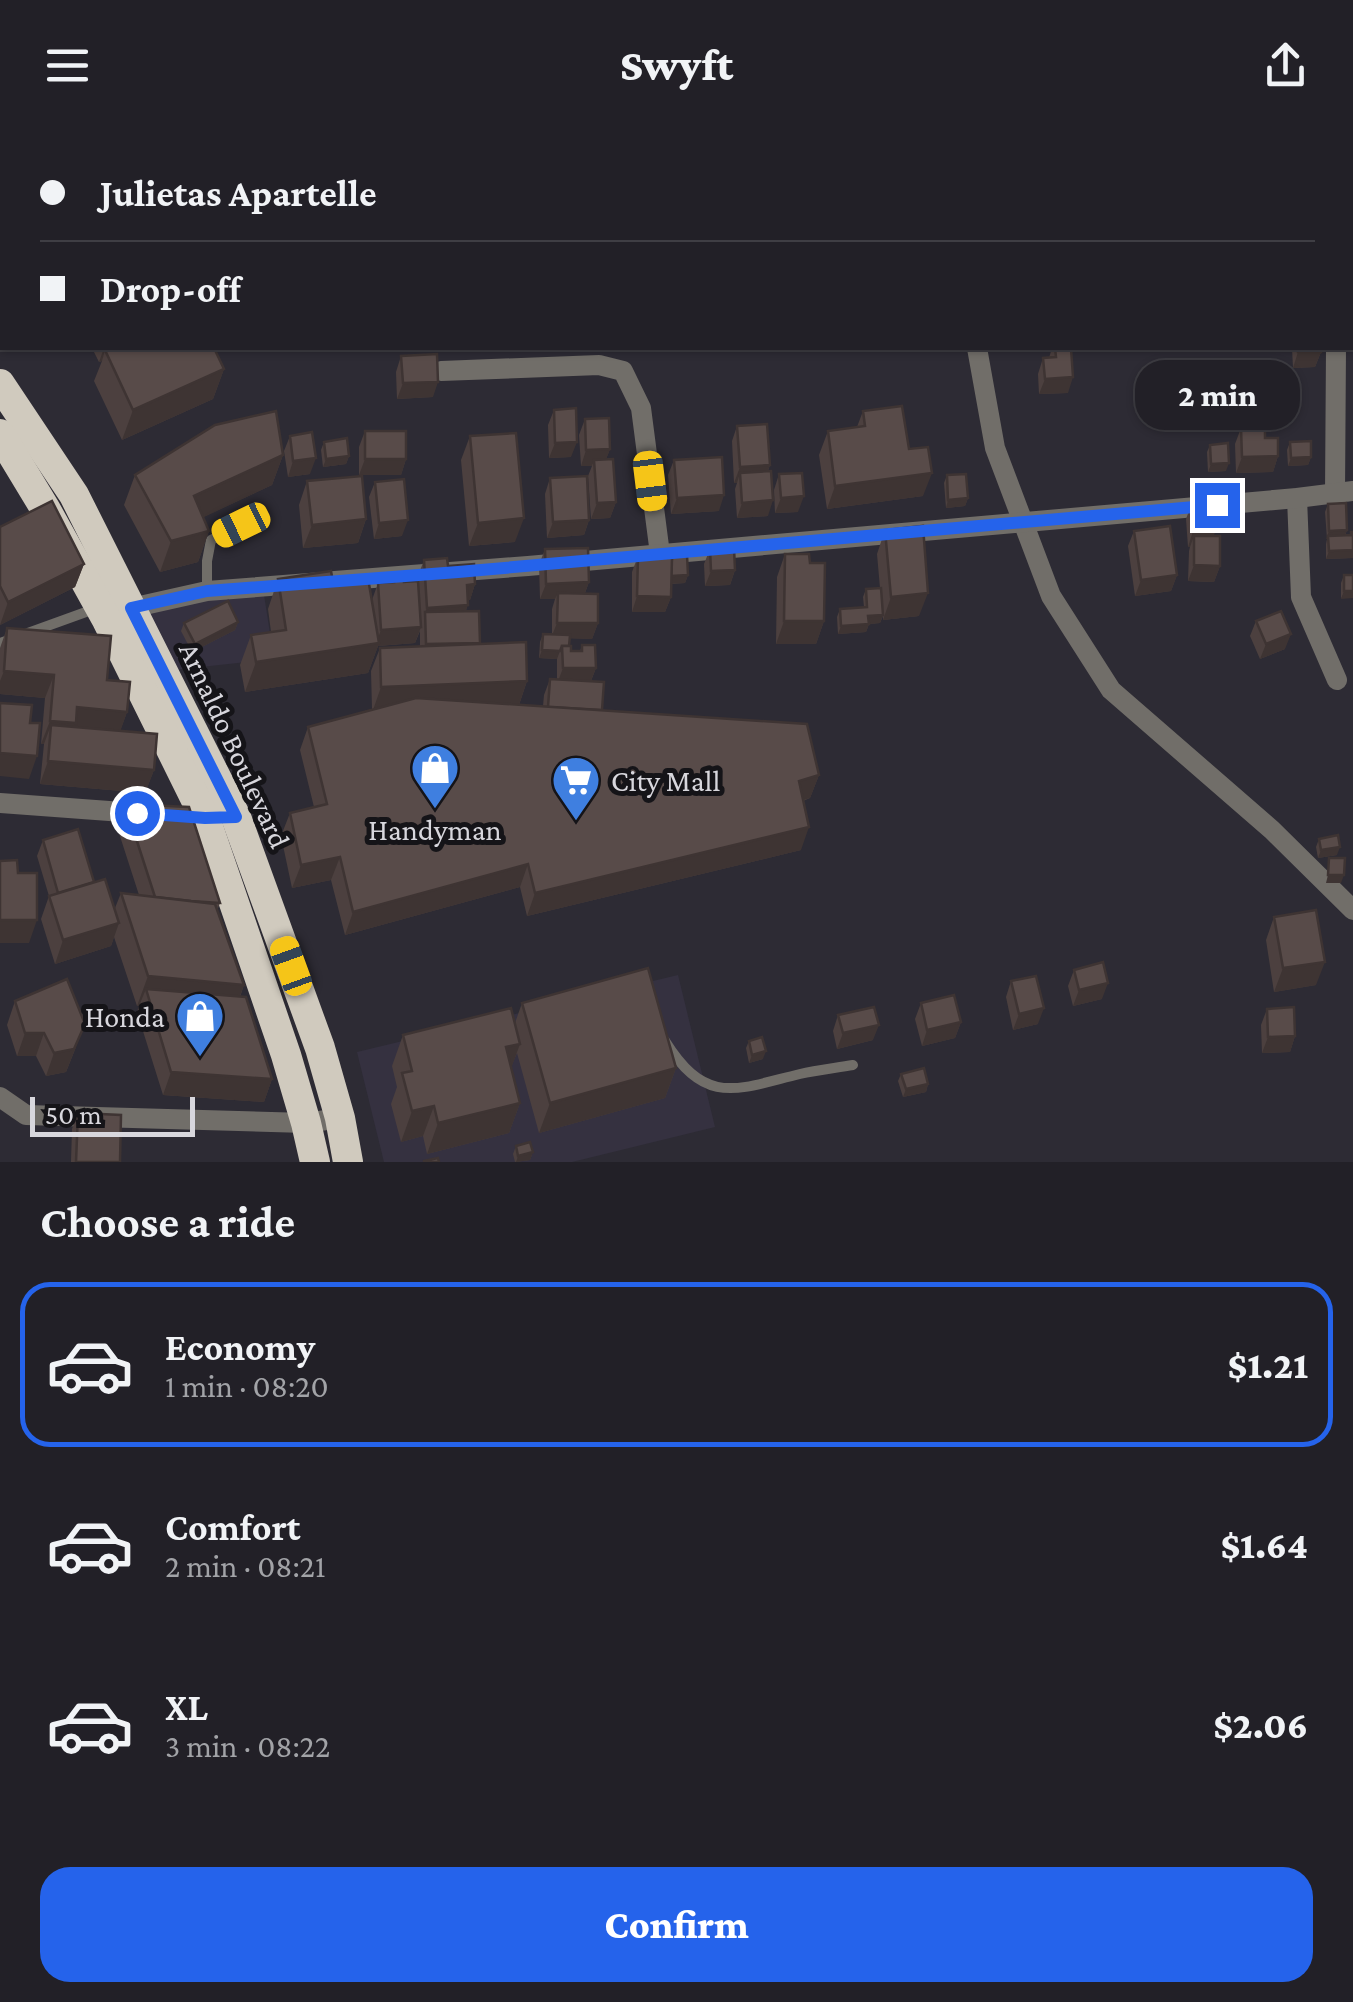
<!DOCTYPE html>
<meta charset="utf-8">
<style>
:root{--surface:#222027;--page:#2e2d33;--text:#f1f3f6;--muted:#a2a3a7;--line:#3f3e44;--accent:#2563eb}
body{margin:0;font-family:"Crimson Pro",serif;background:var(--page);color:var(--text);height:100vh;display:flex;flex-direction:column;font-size:38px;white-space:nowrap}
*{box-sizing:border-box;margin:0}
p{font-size:32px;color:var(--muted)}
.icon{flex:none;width:55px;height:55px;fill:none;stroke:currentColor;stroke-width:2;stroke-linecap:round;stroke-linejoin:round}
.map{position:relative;height:1032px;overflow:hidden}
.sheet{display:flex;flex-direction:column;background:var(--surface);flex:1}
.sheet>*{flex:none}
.hud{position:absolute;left:0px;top:0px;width:1355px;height:220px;box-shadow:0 2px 8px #0004,0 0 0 2px var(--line);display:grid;align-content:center;height:220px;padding:0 40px;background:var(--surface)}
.scale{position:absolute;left:30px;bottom:25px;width:165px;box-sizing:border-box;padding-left:10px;border:5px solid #d8d7dd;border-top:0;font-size:28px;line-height:35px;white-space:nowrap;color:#d8d7dd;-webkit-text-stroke:8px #151418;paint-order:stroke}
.end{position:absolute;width:45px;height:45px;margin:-22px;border:12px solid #2563eb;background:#fff;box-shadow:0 0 0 5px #fff}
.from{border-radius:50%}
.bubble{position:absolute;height:70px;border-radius:30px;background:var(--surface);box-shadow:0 2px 8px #0004,0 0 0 2px var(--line);font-size:32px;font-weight:800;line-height:70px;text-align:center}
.car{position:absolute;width:30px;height:60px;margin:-30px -15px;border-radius:12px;box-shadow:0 0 8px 2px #0007;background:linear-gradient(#f5c518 24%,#345 0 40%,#f5c518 0 76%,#345 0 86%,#f5c518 0)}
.hud b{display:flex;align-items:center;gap:35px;height:95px;font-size:38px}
.hud b+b{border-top:2px solid var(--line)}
.hud i{width:25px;height:25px;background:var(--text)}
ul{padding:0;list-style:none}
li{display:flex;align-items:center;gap:30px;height:165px;margin:0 20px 15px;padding:0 20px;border:5px solid transparent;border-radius:30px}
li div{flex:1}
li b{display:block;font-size:38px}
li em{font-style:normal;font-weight:800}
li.current{border-color:var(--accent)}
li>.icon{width:90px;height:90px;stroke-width:1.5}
h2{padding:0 40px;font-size:45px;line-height:120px}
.cta{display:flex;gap:20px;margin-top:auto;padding:20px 40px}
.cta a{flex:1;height:115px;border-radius:30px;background:var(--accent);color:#fff;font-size:40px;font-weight:800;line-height:115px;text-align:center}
header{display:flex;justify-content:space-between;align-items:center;height:130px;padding:0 40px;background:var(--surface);font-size:45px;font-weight:800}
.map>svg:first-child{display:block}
</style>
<header><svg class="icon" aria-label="menu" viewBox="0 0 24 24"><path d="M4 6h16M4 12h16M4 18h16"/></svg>Swyft<svg class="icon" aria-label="share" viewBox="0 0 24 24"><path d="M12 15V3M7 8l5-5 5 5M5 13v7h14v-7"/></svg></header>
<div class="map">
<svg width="1353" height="1032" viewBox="0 0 1353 1032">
<rect width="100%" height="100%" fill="#2d2b34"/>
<g fill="#353140">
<polygon points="264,465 274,529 173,540 145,484 165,475"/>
<polygon points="678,845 715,997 572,1032 384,1032 357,922"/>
</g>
<rect fill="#1a4733" x="1022" y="0" width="243" height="2"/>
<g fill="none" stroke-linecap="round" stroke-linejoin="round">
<g stroke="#716e69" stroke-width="10">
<polyline points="207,461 207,431 211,410 241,395"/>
<polyline points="0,513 97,478"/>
<path d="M665 911C706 977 737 959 800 944 817 940 836 938 853 935"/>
</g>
<g stroke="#716e69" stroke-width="20">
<polyline points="938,0 938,2"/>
<polyline points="0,157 2,157"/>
<polyline points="977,218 995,318 1051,466 1111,560 1272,700 1353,780"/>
<polyline points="441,241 599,235 623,241 641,278 660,424"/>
<polyline points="1335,363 1336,218"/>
<polyline points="1297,368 1301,467 1337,550"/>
<polyline points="122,483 131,478 207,461 528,436 1297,368 1353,361"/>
<polyline points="0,673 150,684"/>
<polyline points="0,967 26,985 306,993 340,988"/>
</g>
<g stroke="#d0cabe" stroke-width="30">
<polyline points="0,254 74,365 236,687 320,918 340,988 348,1032"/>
<polyline points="0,304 46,380 107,490 205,688 286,925 306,993 315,1032"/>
</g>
</g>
<g fill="#4c403f">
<polygon points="92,218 214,218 224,239 213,269 122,310 94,251 102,231 99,232"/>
<polygon points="1052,218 1071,218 1068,263 1039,264 1038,244 1043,228 1049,228"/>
<polygon points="1292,218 1321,218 1321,222 1315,237 1293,238"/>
<polygon points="401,226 433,267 397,269 396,242"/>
<polygon points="1192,234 1232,295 1186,296 1186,250"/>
<polygon points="554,280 571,327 549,328 548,295"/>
<polygon points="863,281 909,319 923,366 827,379 819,325 828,301 857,297"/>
<polygon points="585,289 610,319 606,329 616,372 610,388 591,389 588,346 592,336 581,336 579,305"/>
<polygon points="737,296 770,335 768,341 768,386 737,388 735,359 737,353 734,353 732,311"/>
<polygon points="1241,298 1265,308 1278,326 1273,342 1236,343 1235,314"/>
<polygon points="365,301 406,329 401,345 359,345 359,317"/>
<polygon points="290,306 310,344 288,347 284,321"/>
<polygon points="470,306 515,412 469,416 461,330"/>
<polygon points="324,312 349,326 346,334 323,337 321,320"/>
<polygon points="1290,312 1311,327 1308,335 1288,336 1287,320"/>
<polygon points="1210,315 1226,341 1208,342 1207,322"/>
<polygon points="283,325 272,355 203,387 209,401 198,432 160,442 124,375 135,345"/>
<polygon points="674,330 719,381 671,384 668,345"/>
<polygon points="779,344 798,382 775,383 774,360"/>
<polygon points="947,345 968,368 965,376 946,378 944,353"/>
<polygon points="550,348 589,390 584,405 547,408 545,364"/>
<polygon points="307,351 366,389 358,413 303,418 299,375"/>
<polygon points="375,352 402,406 374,409 369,367"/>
<polygon points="1192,373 1214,406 1220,436 1214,452 1188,451 1189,421 1190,417 1188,417 1186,389"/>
<polygon points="1328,374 1347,400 1345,406 1350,406 1353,402 1353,428 1326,429 1326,414 1327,409 1325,382"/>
<polygon points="0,397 84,434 75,457 0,495"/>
<polygon points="885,400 919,486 883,490 883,486 880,493 869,494 866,502 838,504 837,487 840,479 864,477 863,467 866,459 880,458 877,424"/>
<polygon points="1134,401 1177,445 1171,461 1135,466 1128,416"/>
<polygon points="545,419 589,452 585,463 598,493 592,509 570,508 569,516 571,521 580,521 582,515 596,538 591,551 602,580 819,645 810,668 803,671 801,720 527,786 520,757 345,805 331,750 292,758 281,706 290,683 314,677 300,620 308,597 372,579 371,541 380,518 420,516 420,501 415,513 378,516 368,543 245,562 240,535 251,505 271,502 268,479 278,449 333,452 372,470 378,453 391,453 393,446 404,452 421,494 418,446 424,430 448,436 475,454 470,470 468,470 466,481 479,514 527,551 519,575 543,576 544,565 550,549 557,549 557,529 539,528 540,512 543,504 552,504 552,479 555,469 540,469 539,435"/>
<polygon points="710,419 735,440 730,455 705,456 704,434"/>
<polygon points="785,424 810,433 824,491 816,514 776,514 777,447"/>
<polygon points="638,426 688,445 685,453 671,454 671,467 665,482 632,482 632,442"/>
<polygon points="1344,445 1353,445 1341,469 1341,453"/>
<polygon points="1256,491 1285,519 1260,529 1250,506"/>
<polygon points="238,492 235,500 192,522 181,501 184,493"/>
<polygon points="7,498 107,550 127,582 120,601 154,640 145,663 40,654 44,614 41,614 45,568 0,564 0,518"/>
<polygon points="125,674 220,773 217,781 244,855 240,867 272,949 264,972 163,965 137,882 139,876 137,876 114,807 111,816 55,834 41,789 49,766 37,726 43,710 93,752 115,778 121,763 139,765 117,697"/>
<polygon points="1319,709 1337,725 1318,728 1316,717"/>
<polygon points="1274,787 1316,855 1274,862 1266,810"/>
<polygon points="1074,840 1102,869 1073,876 1068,856"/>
<polygon points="1011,851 1038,894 1013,900 1006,867"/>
<polygon points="15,871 76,917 66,942 46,946 36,926 17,926 7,895"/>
<polygon points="522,873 676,938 665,968 539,1003 517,923 511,937 520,973 509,1003 427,1024 423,1006 401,1012 391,974 397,957 392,936 403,905 515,893"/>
<polygon points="921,873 961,892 955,908 922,916 915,889"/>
<polygon points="1267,879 1295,906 1290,922 1262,923 1261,895"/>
<polygon points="838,885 873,910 837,919 833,901"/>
<polygon points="749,911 763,929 749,933 746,918"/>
<polygon points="901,944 928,954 926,962 903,967 898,951"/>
<polygon points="78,983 120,1032 71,1032 72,999"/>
<polygon points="516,1016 533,1022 530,1030 515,1032 513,1024"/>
</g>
<g fill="#3e3433">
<polygon points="104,218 128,218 105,220 102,231 99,232"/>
<polygon points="1298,222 1321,222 1315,237 1293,238"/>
<polygon points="224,239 213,269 122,310 133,280"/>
<polygon points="1073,247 1068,263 1039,264 1045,249"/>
<polygon points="438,252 433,267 397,269 403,253"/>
<polygon points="1238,280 1232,295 1186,296 1192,281"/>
<polygon points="577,312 571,327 549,328 555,313"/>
<polygon points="610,319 604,335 594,330 592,336 581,336 586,320"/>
<polygon points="283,325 272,355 183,397 194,366"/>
<polygon points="349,326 346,334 323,337 326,329"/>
<polygon points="1278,326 1273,342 1236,343 1242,327"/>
<polygon points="1311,327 1308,335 1288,336 1291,328"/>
<polygon points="316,328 310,344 288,347 293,331"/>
<polygon points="365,329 406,329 401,345 359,345"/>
<polygon points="1229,333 1226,341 1208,342 1211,334"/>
<polygon points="770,335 764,351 740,343 737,353 734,353 740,337"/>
<polygon points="932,343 923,366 827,379 835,356"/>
<polygon points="724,365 719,381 671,384 677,368"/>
<polygon points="804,366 798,382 775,383 781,368"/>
<polygon points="968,368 965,376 946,378 948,370"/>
<polygon points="773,370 768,386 737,388 742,373"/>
<polygon points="616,372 610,388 591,389 597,373"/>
<polygon points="524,388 515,412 469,416 478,393"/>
<polygon points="366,389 358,413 303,418 312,395"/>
<polygon points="408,390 402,406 374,409 379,393"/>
<polygon points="589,390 584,405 547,408 553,392"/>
<polygon points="1216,400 1210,416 1194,406 1190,417 1188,417 1193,401"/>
<polygon points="1347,400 1344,408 1326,409 1329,401"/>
<polygon points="209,401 198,432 160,442 171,411"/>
<polygon points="1353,420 1353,428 1326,429 1329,421"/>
<polygon points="84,434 75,457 0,495 8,472"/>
<polygon points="1194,435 1220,436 1214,452 1188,451"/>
<polygon points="735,440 730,455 705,456 711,441"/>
<polygon points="688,445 685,453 666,454 668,446"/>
<polygon points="1177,445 1171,461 1135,466 1141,450"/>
<polygon points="589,452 583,468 558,463 555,469 540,469 546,454"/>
<polygon points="475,454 470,470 461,471 467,455"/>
<polygon points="1344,461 1353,461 1353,468 1341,469"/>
<polygon points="928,463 919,486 883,490 891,467"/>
<polygon points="637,466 671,467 665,482 632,482"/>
<polygon points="468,475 462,491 425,482 427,478"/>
<polygon points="883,485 880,493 869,494 866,502 838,504 841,496 868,486"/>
<polygon points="784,491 824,491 816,514 776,514"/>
<polygon points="238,492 235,500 192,522 195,514"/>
<polygon points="557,493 598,493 592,509 551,508"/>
<polygon points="421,497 415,513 378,516 368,543 245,562 256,532 376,513 381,500"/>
<polygon points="1291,504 1285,519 1260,529 1266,514"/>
<polygon points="542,520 560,521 557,529 539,528"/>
<polygon points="563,538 596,538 590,553 557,554"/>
<polygon points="4,541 54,545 45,568 0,564 0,551"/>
<polygon points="527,551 519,575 373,580 381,557"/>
<polygon points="77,577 127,582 119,605 51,595 44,614 41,614 50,591"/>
<polygon points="0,623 37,626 29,649 0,646"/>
<polygon points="48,631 154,640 145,663 40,654"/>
<polygon points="819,645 810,668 790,674 799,651"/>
<polygon points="809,697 801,720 527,786 535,763"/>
<polygon points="1340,717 1337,725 1318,728 1321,720"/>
<polygon points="340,727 331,750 292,758 301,735"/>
<polygon points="528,734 520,757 345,805 353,782"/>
<polygon points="1328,745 1344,745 1341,753 1326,753"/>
<polygon points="0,790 37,790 29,813 0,813"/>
<polygon points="119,793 111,816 55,834 63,810"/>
<polygon points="1325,832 1316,855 1274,862 1283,838"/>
<polygon points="148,846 244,855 233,885 146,859 139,876 137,876"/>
<polygon points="1108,853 1102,869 1073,876 1079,860"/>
<polygon points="1044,878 1038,894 1013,900 1019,884"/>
<polygon points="961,892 955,908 922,916 927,900"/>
<polygon points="85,894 66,942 46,946 54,923"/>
<polygon points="879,895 873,910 837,919 843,903"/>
<polygon points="25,903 44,903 36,926 17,926"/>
<polygon points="1295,906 1290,922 1262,923 1268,907"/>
<polygon points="520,914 509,944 506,917"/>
<polygon points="766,921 763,929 749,933 752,925"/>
<polygon points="676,938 665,968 539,1003 550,973"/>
<polygon points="171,942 272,949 264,972 163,965"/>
<polygon points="928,954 926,962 903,967 906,959"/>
<polygon points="520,973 509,1003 427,1024 438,993"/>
<polygon points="434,976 423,1006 401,1012 412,981"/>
<polygon points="533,1022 530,1030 516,1032 518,1026"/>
</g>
<g fill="#584b49" stroke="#3e3433" stroke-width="2.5">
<rect x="1257" y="0" width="27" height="2"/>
<polygon points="112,218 214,218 224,239 133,280 105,220"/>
<polygon points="1055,218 1071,218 1073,247 1045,249 1043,228 1056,227"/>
<rect x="1298" y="218" width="23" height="4"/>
<polygon points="437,224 438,252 403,253 401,226"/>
<polygon points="1192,234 1236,234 1238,280 1192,281"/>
<polygon points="902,276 909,319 928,317 932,343 835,356 828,301 865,296 863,281"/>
<polygon points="576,278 577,312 555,313 554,280"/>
<polygon points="276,281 283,325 194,366 209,401 171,411 135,345 215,295"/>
<polygon points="609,288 610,319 586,320 585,289"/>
<polygon points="767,294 770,335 740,337 737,296"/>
<polygon points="1265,297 1265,308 1278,308 1278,326 1242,327 1241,298"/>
<rect x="365" y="301" width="41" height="28"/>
<polygon points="312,302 316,328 293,331 290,306"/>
<polygon points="516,303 524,388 478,393 470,306"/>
<polygon points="347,308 349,326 326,329 324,312"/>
<polygon points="1311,311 1311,327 1291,328 1290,312"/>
<polygon points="1228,313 1229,333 1211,334 1210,315"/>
<polygon points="722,327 724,365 677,368 674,330"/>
<polygon points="613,329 616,372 597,373 594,330"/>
<polygon points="771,341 773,370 742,373 740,343"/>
<polygon points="802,343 804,366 781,368 779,344"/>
<polygon points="966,344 968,368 948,370 947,345"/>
<polygon points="362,346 366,389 312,395 307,351"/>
<polygon points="587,346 589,390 553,392 550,348"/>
<polygon points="404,349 408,390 379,393 375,352"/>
<polygon points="52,371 84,434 8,472 0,456 0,397"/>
<polygon points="1214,372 1216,400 1193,401 1192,373"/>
<polygon points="1346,373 1347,400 1329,401 1328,374"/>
<polygon points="923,396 928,463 891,467 885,400"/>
<polygon points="1170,396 1177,445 1141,450 1134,401"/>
<polygon points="1351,402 1353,402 1353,420 1329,421 1328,406 1351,405"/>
<polygon points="1194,406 1220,406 1220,436 1194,435"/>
<polygon points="588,418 589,452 546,454 545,419"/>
<polygon points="734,418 735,440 711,441 710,419"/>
<polygon points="785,424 809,424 810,433 825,433 824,491 784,491"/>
<polygon points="687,425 688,445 671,446 672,427 667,427"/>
<polygon points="638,426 672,427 671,467 637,466"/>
<polygon points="447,428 448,436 474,434 475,454 467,455 468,475 427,478 424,430"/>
<polygon points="331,441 333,452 368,448 379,513 256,532 251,505 286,500 278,449"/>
<rect x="1344" y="445" width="9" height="16"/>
<polygon points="393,446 404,446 404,452 418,451 421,497 381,500 378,453 394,452"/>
<polygon points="881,458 883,485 868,486 869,494 841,496 840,479 867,477 866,459"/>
<polygon points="558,463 598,464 598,493 557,493"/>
<polygon points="228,471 238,492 195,514 184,493"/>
<polygon points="479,481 480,513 426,514 425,482"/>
<polygon points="1281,481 1291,504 1266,514 1256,491"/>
<polygon points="7,498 111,506 107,550 130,552 127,582 77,577 76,593 50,591 54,545 4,541"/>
<polygon points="543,504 570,505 569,516 562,516 560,521 542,520"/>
<polygon points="526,512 527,551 381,557 380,518"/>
<polygon points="582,515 595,515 596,538 563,538 562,516 571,516 571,521 582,521"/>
<polygon points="550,549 604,552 602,580 548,577"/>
<polygon points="416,568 807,594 819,645 799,651 809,697 535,763 528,734 353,782 340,727 301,735 290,683 327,674 308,597"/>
<polygon points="0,573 32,575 30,593 40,593 37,626 0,623"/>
<polygon points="51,595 157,604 154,640 48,631"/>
<polygon points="125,674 189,677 220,773 191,771 155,767"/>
<polygon points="78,699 94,752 58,763 43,710"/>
<polygon points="1338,705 1340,717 1321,720 1319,709"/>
<polygon points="1329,728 1345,728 1344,745 1328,745"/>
<polygon points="17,730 18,743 37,743 37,790 0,790 0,731"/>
<polygon points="105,749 119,793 63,810 49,766"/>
<polygon points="121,763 215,774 244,855 148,846"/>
<polygon points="1316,780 1325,832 1283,838 1274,787"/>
<polygon points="1103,832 1108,853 1079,860 1074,840"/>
<polygon points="648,838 676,938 550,973 522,873"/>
<polygon points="1036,846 1044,878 1019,884 1011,851"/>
<polygon points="67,849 85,894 74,919 54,923 44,903 25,903 15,871"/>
<polygon points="146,859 246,867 272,949 171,942"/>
<polygon points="954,865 961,892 927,900 921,873"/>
<polygon points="874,877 879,895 843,903 838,885"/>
<polygon points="1294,877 1295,906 1268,907 1267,879"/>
<polygon points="511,878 520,914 506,917 520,973 438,993 434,976 412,981 402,943 412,941 403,905"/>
<polygon points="762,907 766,921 752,925 749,911"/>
<polygon points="924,938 928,954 906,959 901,944"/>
<polygon points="78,983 121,985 120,1032 76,1032"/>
<polygon points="530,1012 533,1022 518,1026 516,1016"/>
<polygon points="438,1028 439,1032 424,1032 424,1031"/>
</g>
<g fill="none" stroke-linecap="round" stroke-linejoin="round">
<polyline stroke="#2563eb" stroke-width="12" points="137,683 205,688 236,687 131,478 207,461 458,442 1217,375"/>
</g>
<defs>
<g id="shop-pin" transform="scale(2.5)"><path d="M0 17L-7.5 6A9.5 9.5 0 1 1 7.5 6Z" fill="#3f7fe0" stroke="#151418"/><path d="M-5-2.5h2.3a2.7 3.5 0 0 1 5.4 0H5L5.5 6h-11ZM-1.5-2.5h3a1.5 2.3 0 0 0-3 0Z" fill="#fff"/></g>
<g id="supermarket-pin" transform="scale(2.5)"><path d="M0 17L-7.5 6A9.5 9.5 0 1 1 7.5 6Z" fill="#3f7fe0" stroke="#151418"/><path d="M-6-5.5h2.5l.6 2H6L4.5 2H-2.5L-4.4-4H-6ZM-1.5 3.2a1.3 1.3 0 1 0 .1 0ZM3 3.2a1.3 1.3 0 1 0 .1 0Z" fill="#fff"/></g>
</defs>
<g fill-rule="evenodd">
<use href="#shop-pin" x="435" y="638"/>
<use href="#supermarket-pin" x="576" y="650"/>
<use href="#shop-pin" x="200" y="886"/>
</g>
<g text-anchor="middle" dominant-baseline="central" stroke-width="10" stroke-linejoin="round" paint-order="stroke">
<g font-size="30" fill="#d8d7dd" stroke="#151418">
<text transform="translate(235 615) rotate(65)">Arnaldo Boulevard</text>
</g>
<g font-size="30" fill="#d8d7dd" stroke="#151418" text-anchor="start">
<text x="611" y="650">City Mall</text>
<text x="435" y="699" text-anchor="middle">Handyman</text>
<text x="165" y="886" text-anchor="end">Honda</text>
</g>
</g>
</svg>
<div class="scale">50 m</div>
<i class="end from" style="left:137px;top:683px"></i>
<i class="end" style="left:1217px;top:375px"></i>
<div class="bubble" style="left:1135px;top:230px;width:165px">2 min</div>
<i class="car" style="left:650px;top:351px;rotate:173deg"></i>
<i class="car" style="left:241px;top:395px;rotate:244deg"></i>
<i class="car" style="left:291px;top:836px;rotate:340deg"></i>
<div class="hud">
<b><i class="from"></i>Julietas Apartelle</b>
<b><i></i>Drop-off</b>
</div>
</div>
<section class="sheet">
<h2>Choose a ride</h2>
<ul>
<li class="current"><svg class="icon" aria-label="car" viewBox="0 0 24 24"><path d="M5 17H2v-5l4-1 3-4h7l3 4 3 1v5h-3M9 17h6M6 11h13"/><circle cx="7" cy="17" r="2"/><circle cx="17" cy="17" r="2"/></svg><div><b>Economy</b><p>1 min · 08:20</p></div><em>$1.21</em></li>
<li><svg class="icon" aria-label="car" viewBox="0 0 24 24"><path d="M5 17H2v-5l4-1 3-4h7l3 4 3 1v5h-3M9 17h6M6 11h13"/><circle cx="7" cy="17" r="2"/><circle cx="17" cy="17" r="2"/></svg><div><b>Comfort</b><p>2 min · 08:21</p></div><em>$1.64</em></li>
<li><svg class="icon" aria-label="car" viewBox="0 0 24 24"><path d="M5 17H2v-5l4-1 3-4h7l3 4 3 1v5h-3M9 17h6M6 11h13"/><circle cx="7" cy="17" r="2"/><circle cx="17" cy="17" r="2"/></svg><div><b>XL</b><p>3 min · 08:22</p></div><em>$2.06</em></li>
</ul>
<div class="cta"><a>Confirm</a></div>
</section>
